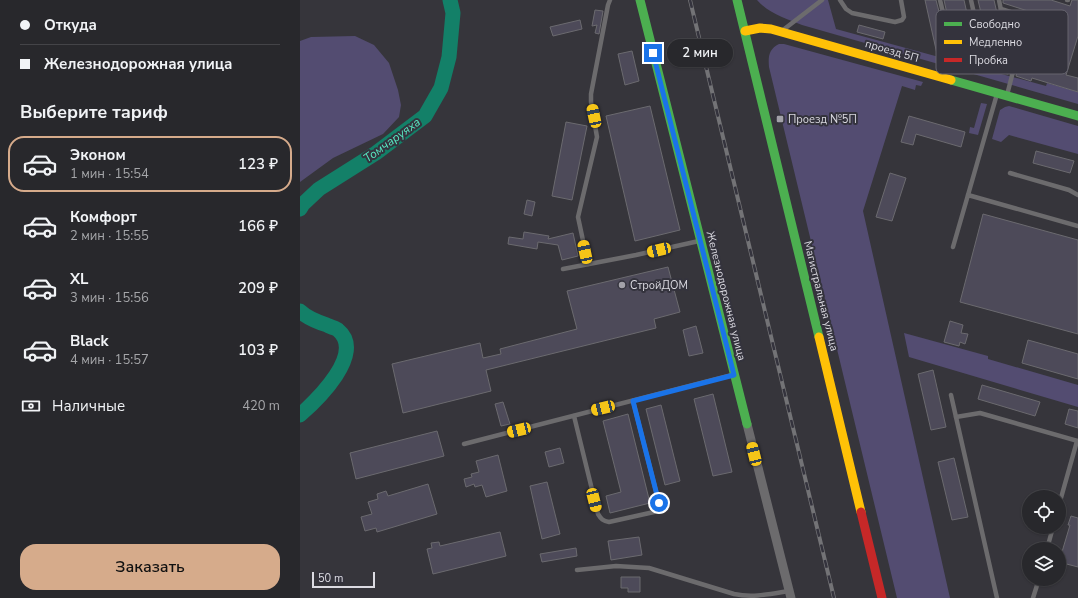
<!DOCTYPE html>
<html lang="ru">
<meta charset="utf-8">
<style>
:root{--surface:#28282c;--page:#303034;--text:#f1f3f6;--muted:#a5a6a9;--line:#444448;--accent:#d6ab8b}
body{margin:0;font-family:"Nunito Sans",sans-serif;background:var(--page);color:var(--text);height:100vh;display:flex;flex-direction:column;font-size:15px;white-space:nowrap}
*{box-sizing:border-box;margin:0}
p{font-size:13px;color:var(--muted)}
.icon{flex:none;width:22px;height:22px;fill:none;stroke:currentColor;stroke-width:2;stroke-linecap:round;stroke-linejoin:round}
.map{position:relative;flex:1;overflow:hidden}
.details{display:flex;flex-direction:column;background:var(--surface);width:300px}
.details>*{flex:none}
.hud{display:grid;align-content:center;height:88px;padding:0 20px;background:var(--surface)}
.buttons{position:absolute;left:722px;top:490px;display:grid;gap:8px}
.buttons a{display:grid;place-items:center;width:44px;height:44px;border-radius:50%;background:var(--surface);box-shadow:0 1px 3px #0004,0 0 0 1px var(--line);font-size:20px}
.scale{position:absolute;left:12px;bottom:10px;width:63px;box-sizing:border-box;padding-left:4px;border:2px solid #dcdbe2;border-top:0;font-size:11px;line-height:14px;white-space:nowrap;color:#dcdbe2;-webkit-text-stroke:3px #34333d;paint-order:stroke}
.end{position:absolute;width:18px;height:18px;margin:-9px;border:5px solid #1a73e8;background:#fff;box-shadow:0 0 0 2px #fff}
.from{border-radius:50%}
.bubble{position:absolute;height:28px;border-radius:14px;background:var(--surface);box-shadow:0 1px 3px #0004,0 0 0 1px var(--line);font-size:13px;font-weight:600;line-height:28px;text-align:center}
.car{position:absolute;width:12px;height:24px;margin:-12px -6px;border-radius:5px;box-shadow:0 0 3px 1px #0007;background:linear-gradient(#f5c518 24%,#345 0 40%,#f5c518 0 76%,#345 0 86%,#f5c518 0)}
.hud b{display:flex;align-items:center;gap:14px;height:38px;font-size:15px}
.hud b+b{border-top:1px solid var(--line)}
.hud i{width:10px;height:10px;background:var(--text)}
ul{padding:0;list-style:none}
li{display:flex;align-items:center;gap:12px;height:56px;margin:0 8px 6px;padding:0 12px;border:2px solid transparent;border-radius:16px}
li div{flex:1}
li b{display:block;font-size:15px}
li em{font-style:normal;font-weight:600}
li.current{border-color:var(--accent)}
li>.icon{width:36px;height:36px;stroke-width:1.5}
h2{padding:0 20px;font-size:18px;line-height:48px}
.pay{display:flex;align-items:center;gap:10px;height:44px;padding:0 20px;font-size:15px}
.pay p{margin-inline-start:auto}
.cta{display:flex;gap:8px;margin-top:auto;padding:8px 20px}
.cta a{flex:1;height:46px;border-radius:16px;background:var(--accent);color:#111;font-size:16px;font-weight:600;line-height:46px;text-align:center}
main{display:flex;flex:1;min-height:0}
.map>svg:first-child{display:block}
</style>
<main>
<section class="details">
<div class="hud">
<b><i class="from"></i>Откуда</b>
<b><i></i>Железнодорожная улица</b>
</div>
<h2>Выберите тариф</h2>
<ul>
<li class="current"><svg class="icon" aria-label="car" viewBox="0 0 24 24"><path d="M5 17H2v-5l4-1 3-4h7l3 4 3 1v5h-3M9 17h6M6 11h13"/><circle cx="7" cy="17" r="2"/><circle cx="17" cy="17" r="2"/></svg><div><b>Эконом</b><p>1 мин · 15:54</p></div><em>123 ₽</em></li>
<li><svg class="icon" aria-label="car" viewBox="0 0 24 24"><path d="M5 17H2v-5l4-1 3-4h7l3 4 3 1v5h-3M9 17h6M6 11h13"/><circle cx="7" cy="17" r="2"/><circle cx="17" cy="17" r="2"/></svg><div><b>Комфорт</b><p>2 мин · 15:55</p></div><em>166 ₽</em></li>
<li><svg class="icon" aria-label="car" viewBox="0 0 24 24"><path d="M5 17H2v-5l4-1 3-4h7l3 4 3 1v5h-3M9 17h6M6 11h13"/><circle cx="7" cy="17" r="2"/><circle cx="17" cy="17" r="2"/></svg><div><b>XL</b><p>3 мин · 15:56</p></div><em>209 ₽</em></li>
<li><svg class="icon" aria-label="car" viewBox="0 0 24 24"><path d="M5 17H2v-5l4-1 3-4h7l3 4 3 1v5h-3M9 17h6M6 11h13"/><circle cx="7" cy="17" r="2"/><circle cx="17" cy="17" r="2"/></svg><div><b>Black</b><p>4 мин · 15:57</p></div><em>103 ₽</em></li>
</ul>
<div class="pay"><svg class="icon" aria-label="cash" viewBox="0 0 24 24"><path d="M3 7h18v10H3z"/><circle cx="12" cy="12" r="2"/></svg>Наличные<p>420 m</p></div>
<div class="cta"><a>Заказать</a></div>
</section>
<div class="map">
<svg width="778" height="598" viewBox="0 0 778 598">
<rect width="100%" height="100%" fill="#36353b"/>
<g fill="#534c71">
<path d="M457 0H528L536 29 746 86 747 83 778 92V104L502 25C487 19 468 13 457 0Z"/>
<polygon points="55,36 74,45 89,63 98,90 101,105 99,117 83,134 33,158 0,182 0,41 11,37"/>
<path d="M479 44H484L623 82 621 86 616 85 615 90 602 86 563 211 650 598H597L469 67C468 56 469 49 479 44Z"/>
<polygon points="681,103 687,104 678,135 669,133 670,127 674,128"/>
<polygon points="709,106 778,126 778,154 709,135 701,142 692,139 700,110 705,107"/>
<polygon points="604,333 688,356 688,359 778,385 778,407 609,357"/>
</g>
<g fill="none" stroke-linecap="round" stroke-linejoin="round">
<g stroke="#138068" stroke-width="15">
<polyline points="0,209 3,204 19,189 76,153 125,116 141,88 149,57 153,13 150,0"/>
<path d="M0 311C7 318 18 322 27 325 30 327 36 328 38 330 66 353 17 400 0 415"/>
</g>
</g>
<g fill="#4d4a59" stroke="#6b6a6f">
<polygon points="625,0 636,0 647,42 637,44 711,63 708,74 648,59 646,52 637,54"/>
<polygon points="644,0 664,0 672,36 655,40 652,36"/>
<polygon points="678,0 694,0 704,44 689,47"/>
<polygon points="703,0 751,0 770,6 772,0 778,0 778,36 766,75 778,78 778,92 732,78 731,81 716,76 719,65 721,65 723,60 741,65 746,49 710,37 706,19 761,35 765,29 765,23 703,3"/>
<polygon points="295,10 303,11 299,34 295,33 297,25 292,26"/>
<polygon points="280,20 282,29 253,36 250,27"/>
<polygon points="559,25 585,32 583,39 557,32"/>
<polygon points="332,51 339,81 325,85 318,54"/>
<polygon points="350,106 380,230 335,241 306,116"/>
<polygon points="609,116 665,132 661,147 616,134 613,145 601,142"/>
<polygon points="266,122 287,126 272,200 252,196"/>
<polygon points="736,151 774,161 770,173 733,163"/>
<polygon points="590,173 606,178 592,221 576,217"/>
<polygon points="227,200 235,202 232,216 224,214"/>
<polygon points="683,214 778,240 778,334 660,302"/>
<polygon points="224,232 249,236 248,239 273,233 278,256 262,260 258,245 238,242 237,249 208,244 209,237 223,239"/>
<polygon points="368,267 380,312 354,319 356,328 186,370 191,391 103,413 92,364 180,343 183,358 201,354 200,349 277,329 267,291"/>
<polygon points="650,321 663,325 661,333 668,334 665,344 660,342 659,346 644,342"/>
<polygon points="396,326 403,353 389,356 383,330"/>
<polygon points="728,340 778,354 778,379 722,363"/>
<polygon points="633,370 646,427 631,430 618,374"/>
<polygon points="682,385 740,402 735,416 678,399"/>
<polygon points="413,394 432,472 413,476 394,399"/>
<polygon points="203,402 210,424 201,426 195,404"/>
<polygon points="361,405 380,481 365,485 346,409"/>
<polygon points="769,409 778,411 778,428 765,424"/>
<polygon points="328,414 350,503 310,513 306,496 321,492 303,421"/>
<polygon points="137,431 144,456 56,479 50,453"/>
<polygon points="260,448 264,463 249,467 245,452"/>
<polygon points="198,455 207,491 186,497 182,485 175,487 174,484 166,487 164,479 172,477 171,474 179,472 176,461"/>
<polygon points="654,458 668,517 652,520 638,462"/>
<polygon points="247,482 260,534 242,539 230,486"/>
<polygon points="128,484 137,514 77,532 76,528 65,531 61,517 72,514 68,502 78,499 77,494 86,491 88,496"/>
<polygon points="771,516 778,518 778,567 759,562 770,525 768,525"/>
<polygon points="200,532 206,556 133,574 127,549 132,548 131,543 139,542 140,546"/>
<polygon points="339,537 342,555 311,560 308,541"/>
<polygon points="276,548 277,556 242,562 240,554"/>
<polygon points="321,577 340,577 340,592 328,592 328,588 321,588"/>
</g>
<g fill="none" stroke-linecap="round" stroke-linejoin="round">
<g stroke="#6c6b6d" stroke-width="4.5">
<polyline points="540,0 546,9 552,13 595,22 602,20 604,17 601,0"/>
<polyline points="640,0 649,38 653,44 715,58"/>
<polyline points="671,0 682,50"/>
<polyline points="699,0 707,41 716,60 707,95"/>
<polyline points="767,0 768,0"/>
<polyline points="701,9 761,28"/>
<polyline points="483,30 522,0"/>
<polyline points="710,173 769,190 778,195"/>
<polyline points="668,195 697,94"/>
<polyline points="653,247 668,195 778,226"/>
<polyline points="288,264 278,217 297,137 291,102 291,94 308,5 310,0"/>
<polyline points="263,269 336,255 399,241"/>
<polyline points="651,395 697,598"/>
<path d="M274 416 298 514C301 519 303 521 309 522L354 512 358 508 359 503 333 401"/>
<polyline points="656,417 680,413 778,441"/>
<polyline points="164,444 432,375"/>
<polyline points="759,505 777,441"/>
<polyline points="747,549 753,527"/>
<path d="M277 570 316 566 349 568 434 594C453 598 470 594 489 591"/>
<polyline points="733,598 739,579"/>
</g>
<polyline stroke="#6c6b6d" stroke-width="9" points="447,424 491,598"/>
<g stroke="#4caf50" stroke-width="9">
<polyline points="340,0 447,424"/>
<polyline points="437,0 519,337"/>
<polyline points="651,80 778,116"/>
</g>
<g stroke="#ffc107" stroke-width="9">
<polyline points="445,31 460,28 471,29 651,80"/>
<polyline points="519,337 561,512"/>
</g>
<polyline stroke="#c62828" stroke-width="9" points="561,512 582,598"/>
<g stroke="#737376" stroke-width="4">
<polyline id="rail" points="390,0 534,598"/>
</g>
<use href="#rail" stroke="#34333d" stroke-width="2.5" stroke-dasharray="8" stroke-linecap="butt"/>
</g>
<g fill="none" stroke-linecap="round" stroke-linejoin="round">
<polyline stroke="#1a73e8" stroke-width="5" points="353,53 434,375 333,401 359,503"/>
</g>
<g fill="#a2a1a8" stroke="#34333d" stroke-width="1.5">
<rect x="476" y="115" width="8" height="8" rx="2"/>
<circle cx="322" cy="285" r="4"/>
</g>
<g text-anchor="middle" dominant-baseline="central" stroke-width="4" stroke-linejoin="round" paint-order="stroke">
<g font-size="11" fill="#dcdbe2" stroke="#34333d">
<text transform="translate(592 51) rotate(16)">проезд 5П</text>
<text transform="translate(426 296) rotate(76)">Железнодорожная улица</text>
<text transform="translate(521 296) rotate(76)">Магистральная улица</text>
</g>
<g font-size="11" fill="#dcdbe2" stroke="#34333d" text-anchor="start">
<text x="488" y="119">Проезд №5П</text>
<text x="330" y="285">СтройДОМ</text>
</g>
<g font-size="12" font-style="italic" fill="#58e7c1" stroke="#34333d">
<text transform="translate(92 140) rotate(-36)">Томчаруяха</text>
</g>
</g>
<rect x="636" y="10" width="132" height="64" rx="6" fill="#34333d" stroke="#66656f" stroke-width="1"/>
<rect x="644" y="22" width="18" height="4" fill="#4caf50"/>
<rect x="644" y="40" width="18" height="4" fill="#ffc107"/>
<rect x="644" y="58" width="18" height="4" fill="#c62828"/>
<g font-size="11" fill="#dcdbe2">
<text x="669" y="28">Свободно</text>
<text x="669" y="46">Медленно</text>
<text x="669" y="64">Пробка</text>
</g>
</svg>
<div class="buttons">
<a><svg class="icon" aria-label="locate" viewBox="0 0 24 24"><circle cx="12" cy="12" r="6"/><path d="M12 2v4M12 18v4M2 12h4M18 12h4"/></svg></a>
<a><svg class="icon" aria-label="layers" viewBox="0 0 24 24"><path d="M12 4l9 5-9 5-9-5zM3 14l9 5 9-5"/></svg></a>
</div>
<div class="scale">50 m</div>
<i class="end from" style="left:359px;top:503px"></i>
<i class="end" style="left:353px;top:53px"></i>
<div class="bubble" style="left:367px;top:39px;width:66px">2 мин</div>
<i class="car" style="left:294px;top:116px;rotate:348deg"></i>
<i class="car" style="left:359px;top:250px;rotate:257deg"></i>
<i class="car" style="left:285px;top:252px;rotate:348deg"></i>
<i class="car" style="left:303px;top:408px;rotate:256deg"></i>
<i class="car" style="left:219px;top:430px;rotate:256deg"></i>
<i class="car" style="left:454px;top:454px;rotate:346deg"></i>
<i class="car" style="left:294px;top:500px;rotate:166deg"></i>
</div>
</main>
